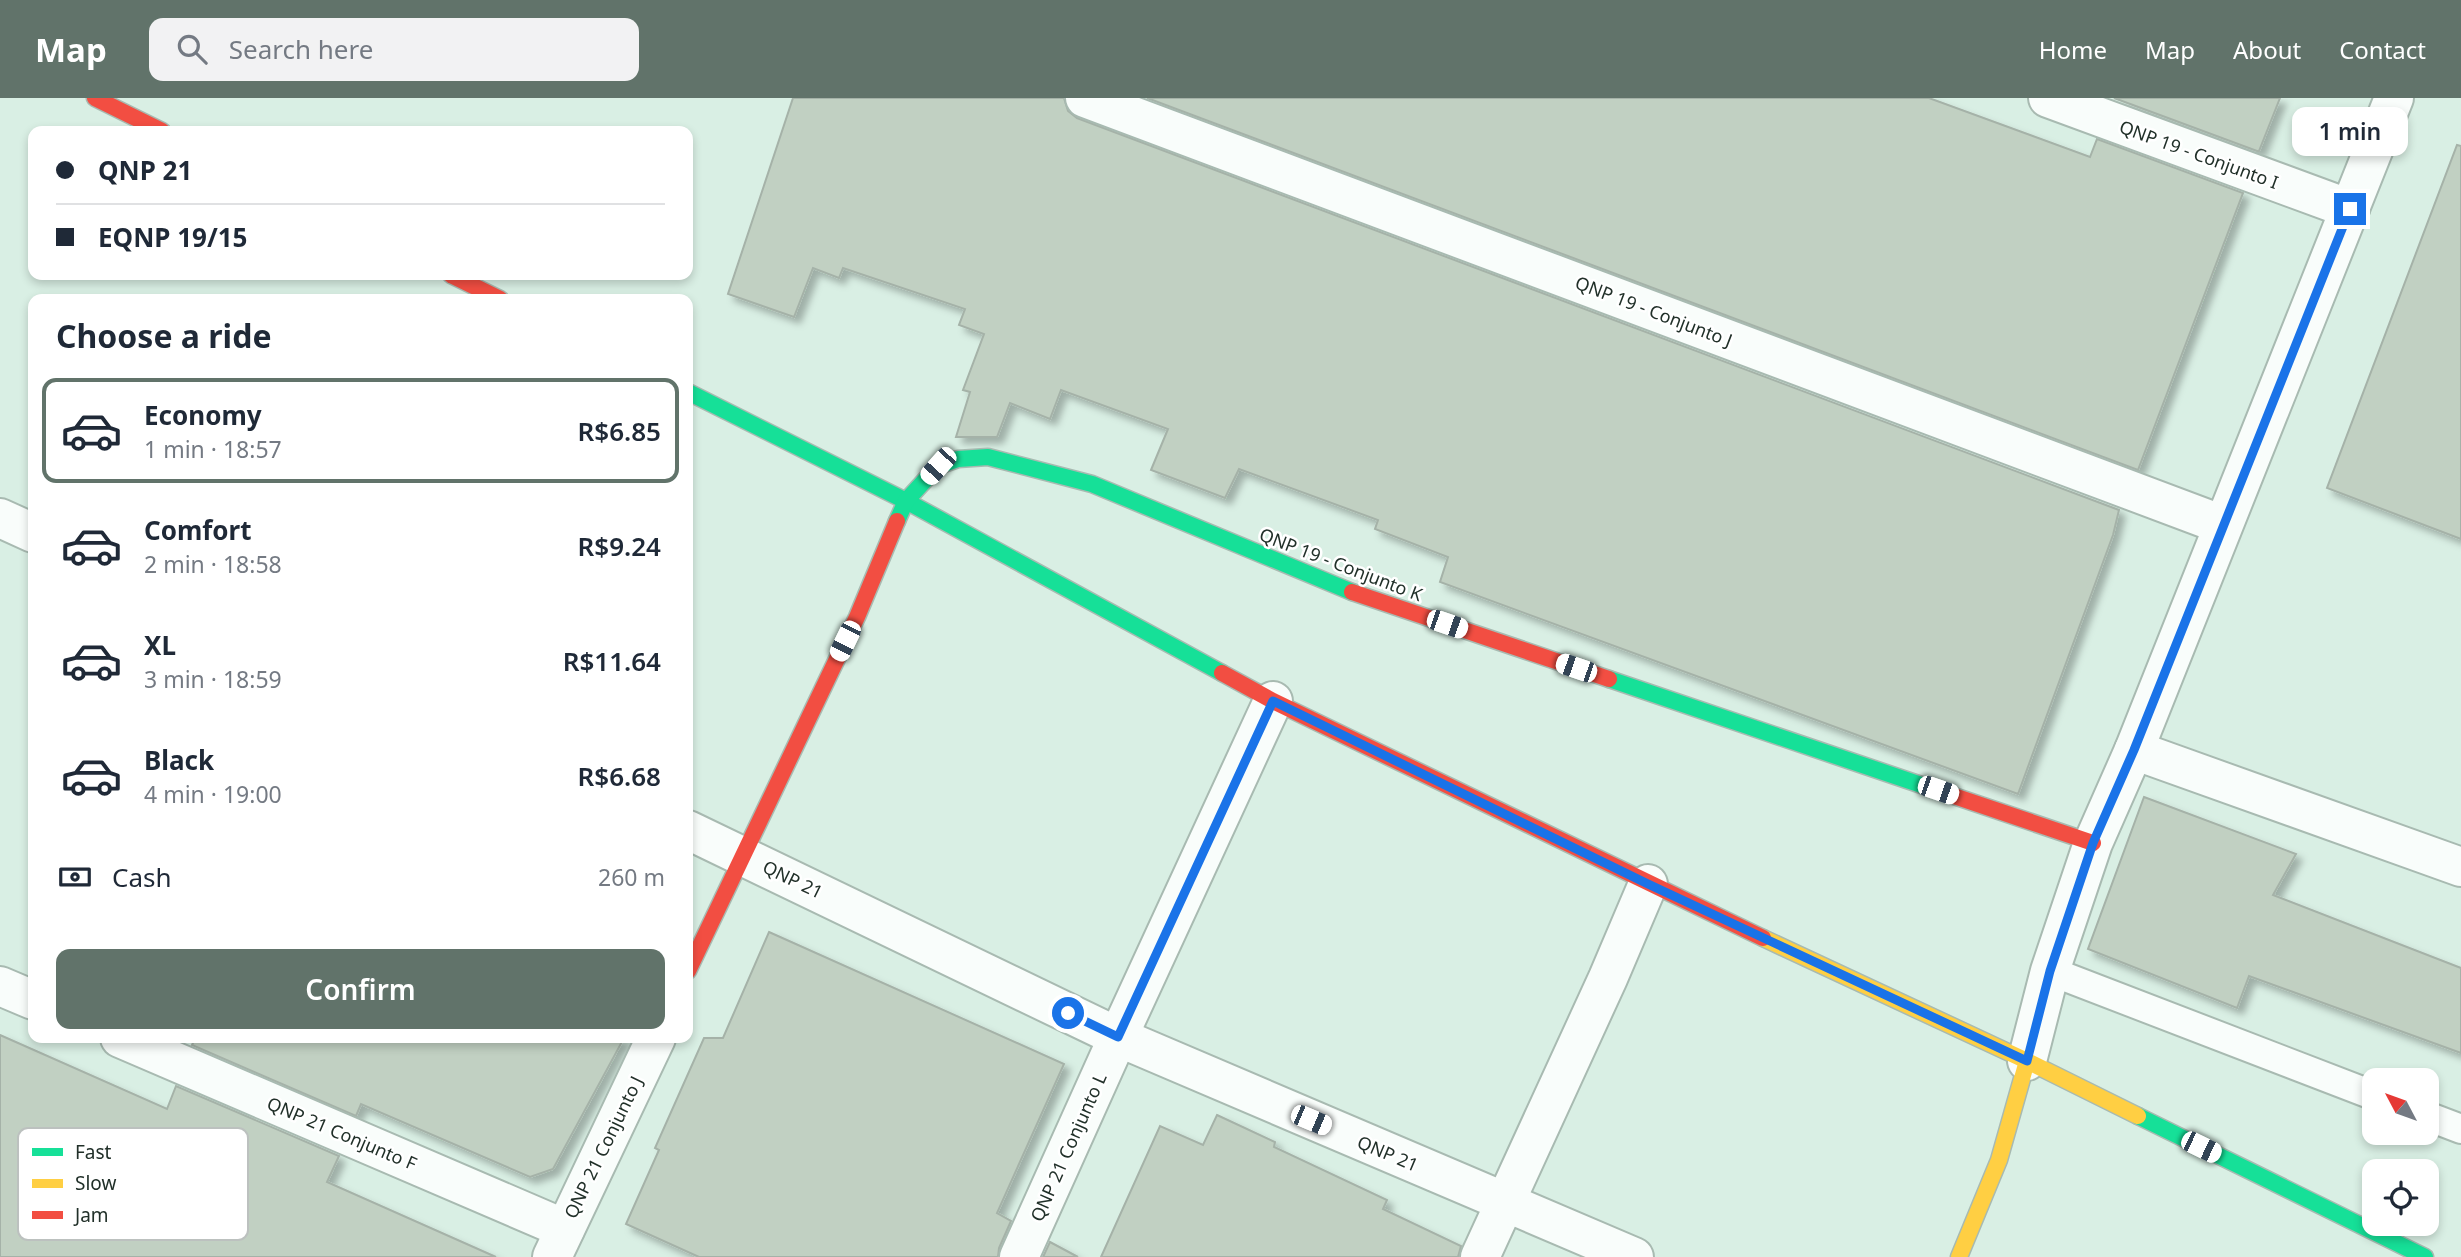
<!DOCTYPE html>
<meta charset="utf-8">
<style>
:root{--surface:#fff;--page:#f2f2f3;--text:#1f2937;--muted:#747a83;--line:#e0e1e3;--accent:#61736a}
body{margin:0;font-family:"Noto Sans",sans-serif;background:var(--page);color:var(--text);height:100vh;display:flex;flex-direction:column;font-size:26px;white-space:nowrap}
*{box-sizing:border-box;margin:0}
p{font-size:23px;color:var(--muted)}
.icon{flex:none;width:38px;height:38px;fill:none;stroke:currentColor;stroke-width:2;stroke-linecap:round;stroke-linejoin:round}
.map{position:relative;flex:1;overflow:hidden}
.sheet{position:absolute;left:28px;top:196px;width:665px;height:749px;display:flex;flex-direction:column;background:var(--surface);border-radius:14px;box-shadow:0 4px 10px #0003}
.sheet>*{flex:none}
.banner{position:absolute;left:28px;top:28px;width:665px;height:154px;border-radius:14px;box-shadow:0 4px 10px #0003;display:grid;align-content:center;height:154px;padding:0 28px;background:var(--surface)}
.needle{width:46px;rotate:311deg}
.fabs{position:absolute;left:2362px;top:970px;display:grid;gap:14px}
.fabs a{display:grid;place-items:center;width:77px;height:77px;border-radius:14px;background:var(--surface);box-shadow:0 4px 10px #0003;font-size:35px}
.end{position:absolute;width:32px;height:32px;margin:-16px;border:9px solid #1a73e8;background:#fff;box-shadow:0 0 0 4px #fff}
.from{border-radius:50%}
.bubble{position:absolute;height:49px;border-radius:14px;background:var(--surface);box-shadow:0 4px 10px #0003;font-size:23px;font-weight:600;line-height:49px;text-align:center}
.car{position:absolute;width:21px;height:42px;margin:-21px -10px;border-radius:9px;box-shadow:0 0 5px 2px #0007;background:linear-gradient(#fff 24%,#345 0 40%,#fff 0 76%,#345 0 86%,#fff 0)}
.banner b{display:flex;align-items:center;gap:24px;height:66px;font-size:26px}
.banner b+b{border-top:2px solid var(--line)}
.banner i{width:18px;height:18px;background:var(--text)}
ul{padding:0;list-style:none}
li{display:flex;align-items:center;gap:21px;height:105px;margin:0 14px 10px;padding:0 14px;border:4px solid transparent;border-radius:14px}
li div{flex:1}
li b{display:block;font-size:26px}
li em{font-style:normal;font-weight:600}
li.selected{border-color:var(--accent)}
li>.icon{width:63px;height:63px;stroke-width:1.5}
h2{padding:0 28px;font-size:32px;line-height:84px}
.pay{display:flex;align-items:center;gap:18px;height:77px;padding:0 28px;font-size:26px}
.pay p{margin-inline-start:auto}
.action{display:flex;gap:14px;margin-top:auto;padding:14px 28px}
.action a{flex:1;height:80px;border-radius:14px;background:var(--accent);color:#fff;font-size:28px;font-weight:600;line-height:80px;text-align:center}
header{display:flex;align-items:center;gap:42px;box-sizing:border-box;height:98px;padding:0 35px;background:var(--accent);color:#fff}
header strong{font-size:33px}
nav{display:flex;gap:38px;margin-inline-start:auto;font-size:24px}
.search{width:490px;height:63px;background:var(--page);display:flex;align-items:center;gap:18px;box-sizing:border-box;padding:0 24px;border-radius:14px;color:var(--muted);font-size:26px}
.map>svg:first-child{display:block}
</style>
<header>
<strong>Map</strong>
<div class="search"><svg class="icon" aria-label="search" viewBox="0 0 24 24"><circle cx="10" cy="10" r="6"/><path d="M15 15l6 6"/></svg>Search here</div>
<nav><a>Home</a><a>Map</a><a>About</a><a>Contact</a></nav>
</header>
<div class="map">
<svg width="2461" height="1159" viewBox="0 0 2461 1159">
<defs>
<filter id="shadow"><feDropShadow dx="6" dy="6" stdDeviation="3.5" flood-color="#0004"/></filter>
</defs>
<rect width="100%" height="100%" fill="#d9efe4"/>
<g fill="#c1d0c2" stroke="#a5b2a8" stroke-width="2" filter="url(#shadow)">
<polygon points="793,0 1064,0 1068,13 1077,20 2119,412 2113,437 2018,696 1440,484 1448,459 1375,431 1378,422 1239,371 1225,400 1151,372 1168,331 1061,292 1050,321 1010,305 997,339 956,339 970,294 963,292 984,236 959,227 965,211 843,170 839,180 813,170 794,219 728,196"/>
<polygon points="1147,0 1929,0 2090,59 2097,41 2243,95 2138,372"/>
<polygon points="2114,0 2280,0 2259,53 2257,53"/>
<polygon points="2457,47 2461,48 2461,441 2327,390"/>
<polygon points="2144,699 2296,756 2273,797 2461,870 2461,955 2249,878 2237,910 2088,851"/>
<polygon points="769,834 1064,966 997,1115 1011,1123 999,1150 998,1159 699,1159 626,1126 659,1052 655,1050 704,940 723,940"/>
<polygon points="0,937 167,1011 176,988 339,1058 327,1084 496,1159 0,1159"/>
<polygon points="195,940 624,940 553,1071 530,1079 361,1006 356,1018 192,947"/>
<polygon points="1217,1017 1275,1044 1274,1049 1387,1102 1383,1111 1461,1148 1458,1159 1101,1159 1160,1028 1203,1047"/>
<polygon points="1050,1144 1078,1159 1043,1159"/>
</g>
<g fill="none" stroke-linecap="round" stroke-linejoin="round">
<g stroke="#a8bab1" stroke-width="32">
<g id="lane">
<polyline points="2050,873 2375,998"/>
<polyline points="2427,1018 2461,1031"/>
</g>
</g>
<g stroke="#a8bab1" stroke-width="42">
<g id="street">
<polyline points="1085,0 2223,427"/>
<polyline points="2048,0 2350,111"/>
<polyline points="0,420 33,435"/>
<polyline points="2134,652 2461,769"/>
<polyline points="688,732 1118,939 1634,1159"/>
<polyline points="0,888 33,902"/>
<polyline points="120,940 565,1131"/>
<polyline points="2027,963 2050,873 2093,745 2134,652 2394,0"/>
<polyline points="552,1159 656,940"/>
<polyline points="1019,1159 1118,939 1273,603"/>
<polyline points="1480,1159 1608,880 1648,786"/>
</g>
</g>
<g stroke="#a8bab1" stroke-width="19">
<g id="fast">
<polyline points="688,294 906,403 1222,575"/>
<polyline points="897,423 906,403 938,368 958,361 988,359 1092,386 1352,494"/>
<polyline points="1609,581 1945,695"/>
<polyline points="2138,1018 2425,1159"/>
</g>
</g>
<g stroke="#a8bab1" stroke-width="19">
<g id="slow">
<polyline points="1763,840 2027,963 2138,1018"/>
<polyline points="1959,1159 1999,1062 2027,963"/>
</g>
</g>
<g stroke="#a8bab1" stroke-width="19">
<g id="jam">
<polyline points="95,0 162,33"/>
<polyline points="451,177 500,201"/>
<polyline points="1352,494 1609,581"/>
<polyline points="1222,575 1273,603 1763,840"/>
<polyline points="1945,695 2093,745"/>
<polyline points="688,873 857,519 897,423"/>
</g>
</g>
<use href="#lane" stroke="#f9fdfb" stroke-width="28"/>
<use href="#street" stroke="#f9fdfb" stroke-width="38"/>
<use href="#fast" stroke="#16e098" stroke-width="16"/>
<use href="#slow" stroke="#ffcf43" stroke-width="16"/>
<use href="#jam" stroke="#f24e42" stroke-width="16"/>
</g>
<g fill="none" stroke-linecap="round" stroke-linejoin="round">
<polyline stroke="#1a73e8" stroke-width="9" points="1068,915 1118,939 1273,603 1648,786 2027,963 2050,873 2093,745 2134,652 2350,111"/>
</g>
<g text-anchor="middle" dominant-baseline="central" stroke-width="5" stroke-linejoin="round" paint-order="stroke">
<g font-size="18" fill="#213029" stroke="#fff">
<text transform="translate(2199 56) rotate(20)">QNP 19 - Conjunto I</text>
<text transform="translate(1654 213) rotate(21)">QNP 19 - Conjunto J</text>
<text transform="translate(1341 466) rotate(21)">QNP 19 - Conjunto K</text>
<text transform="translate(793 781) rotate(26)">QNP 21</text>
<text transform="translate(342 1035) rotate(23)">QNP 21 Conjunto F</text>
<text transform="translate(603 1049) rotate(-64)">QNP 21 Conjunto J</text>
<text transform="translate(1068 1049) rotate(-66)">QNP 21 Conjunto L</text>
<text transform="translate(1388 1055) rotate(23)">QNP 21</text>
</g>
</g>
<rect x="18" y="1030" width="230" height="112" rx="10" fill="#fff" stroke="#bcc1bf" stroke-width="2"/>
<rect x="32" y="1050" width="31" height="8" fill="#16e098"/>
<rect x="32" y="1081" width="31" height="9" fill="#ffcf43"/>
<rect x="32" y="1113" width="31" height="8" fill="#f24e42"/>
<g font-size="19" fill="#213029">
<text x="75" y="1061">Fast</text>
<text x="75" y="1092">Slow</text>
<text x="75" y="1124">Jam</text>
</g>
</svg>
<div class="fabs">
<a><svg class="needle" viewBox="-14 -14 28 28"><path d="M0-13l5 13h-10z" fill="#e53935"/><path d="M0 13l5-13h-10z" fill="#747a83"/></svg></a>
<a><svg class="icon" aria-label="locate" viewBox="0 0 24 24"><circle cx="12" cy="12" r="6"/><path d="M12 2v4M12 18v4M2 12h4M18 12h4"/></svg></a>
</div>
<i class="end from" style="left:1068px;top:915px"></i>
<i class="end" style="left:2350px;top:111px"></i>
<div class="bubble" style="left:2292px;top:9px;width:116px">1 min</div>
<i class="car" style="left:938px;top:368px;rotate:222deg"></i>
<i class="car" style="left:1447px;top:526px;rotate:109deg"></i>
<i class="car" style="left:845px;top:543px;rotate:206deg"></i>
<i class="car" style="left:1576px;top:570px;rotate:289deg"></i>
<i class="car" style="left:1938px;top:692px;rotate:109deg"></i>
<i class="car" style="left:1311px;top:1022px;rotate:113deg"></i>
<i class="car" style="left:2201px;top:1049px;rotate:116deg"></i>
<div class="banner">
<b><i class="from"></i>QNP 21</b>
<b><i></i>EQNP 19/15</b>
</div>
<section class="sheet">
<h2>Choose a ride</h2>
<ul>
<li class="selected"><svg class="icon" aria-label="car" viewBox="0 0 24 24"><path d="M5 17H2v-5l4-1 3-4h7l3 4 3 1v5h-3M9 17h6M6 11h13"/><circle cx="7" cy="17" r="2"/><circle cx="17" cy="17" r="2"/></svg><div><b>Economy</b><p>1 min · 18:57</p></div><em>R$6.85</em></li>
<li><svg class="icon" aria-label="car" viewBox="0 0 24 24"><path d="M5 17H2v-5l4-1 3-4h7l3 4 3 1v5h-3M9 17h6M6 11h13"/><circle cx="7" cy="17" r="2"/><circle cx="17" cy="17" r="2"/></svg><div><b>Comfort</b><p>2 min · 18:58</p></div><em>R$9.24</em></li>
<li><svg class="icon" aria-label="car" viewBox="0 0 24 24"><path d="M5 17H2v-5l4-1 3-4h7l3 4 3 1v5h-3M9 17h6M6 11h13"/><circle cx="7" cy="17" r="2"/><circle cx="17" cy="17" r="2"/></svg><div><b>XL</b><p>3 min · 18:59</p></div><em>R$11.64</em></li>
<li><svg class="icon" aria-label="car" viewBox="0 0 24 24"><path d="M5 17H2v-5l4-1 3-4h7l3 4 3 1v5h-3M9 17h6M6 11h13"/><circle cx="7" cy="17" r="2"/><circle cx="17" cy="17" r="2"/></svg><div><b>Black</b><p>4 min · 19:00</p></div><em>R$6.68</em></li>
</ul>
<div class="pay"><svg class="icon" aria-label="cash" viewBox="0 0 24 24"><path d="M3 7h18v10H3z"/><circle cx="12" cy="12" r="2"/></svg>Cash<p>260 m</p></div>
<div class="action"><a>Confirm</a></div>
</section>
</div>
